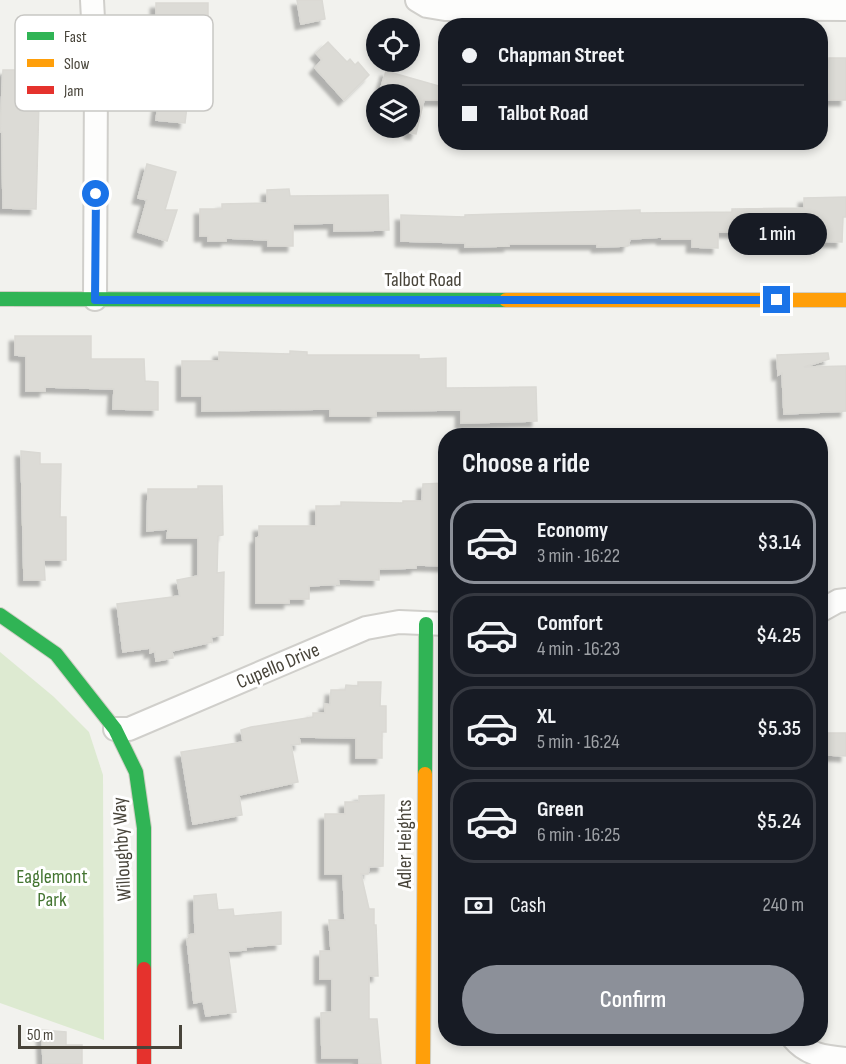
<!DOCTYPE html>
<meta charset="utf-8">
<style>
:root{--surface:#171b24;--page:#242831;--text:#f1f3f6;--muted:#9ea1a6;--line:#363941;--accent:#8c9099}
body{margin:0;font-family:"Sofia Sans Condensed",sans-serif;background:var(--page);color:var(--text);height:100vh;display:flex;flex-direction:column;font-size:22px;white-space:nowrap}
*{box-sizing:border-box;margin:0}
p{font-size:20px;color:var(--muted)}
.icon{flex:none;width:33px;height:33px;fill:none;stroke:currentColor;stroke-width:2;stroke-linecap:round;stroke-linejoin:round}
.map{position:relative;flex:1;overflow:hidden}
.side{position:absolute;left:438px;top:428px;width:390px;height:618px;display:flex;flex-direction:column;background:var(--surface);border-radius:24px;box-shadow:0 3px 9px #0003}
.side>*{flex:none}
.hud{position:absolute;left:438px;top:18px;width:390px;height:132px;border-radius:24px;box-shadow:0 3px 9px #0003;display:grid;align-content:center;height:132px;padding:0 24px;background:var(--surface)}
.controls{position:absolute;left:366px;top:18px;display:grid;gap:12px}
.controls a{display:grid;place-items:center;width:54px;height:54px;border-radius:50%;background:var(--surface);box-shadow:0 3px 9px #0003;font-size:30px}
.scale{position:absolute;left:18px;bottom:15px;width:164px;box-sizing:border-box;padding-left:6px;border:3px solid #48443a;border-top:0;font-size:16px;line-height:21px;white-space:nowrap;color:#48443a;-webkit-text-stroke:4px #fff;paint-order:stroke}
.end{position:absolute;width:27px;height:27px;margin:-14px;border:8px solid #1a73e8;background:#fff;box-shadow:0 0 0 3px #fff}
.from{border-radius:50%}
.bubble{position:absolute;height:42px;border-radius:21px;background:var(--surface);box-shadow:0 3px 9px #0003;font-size:20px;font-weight:600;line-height:42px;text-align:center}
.hud b{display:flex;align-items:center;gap:21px;height:57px;font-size:22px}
.hud b+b{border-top:2px solid var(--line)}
.hud i{width:15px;height:15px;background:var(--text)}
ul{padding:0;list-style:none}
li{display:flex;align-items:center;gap:18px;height:84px;margin:0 12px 9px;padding:0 12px;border:3px solid var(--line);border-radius:24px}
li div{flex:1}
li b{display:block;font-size:22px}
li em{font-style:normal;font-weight:600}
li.active{border-color:var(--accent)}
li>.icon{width:54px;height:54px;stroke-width:1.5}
h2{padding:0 24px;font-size:27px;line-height:72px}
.pay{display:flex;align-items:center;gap:15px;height:66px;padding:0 24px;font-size:22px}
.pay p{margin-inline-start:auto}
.primary-button{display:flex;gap:12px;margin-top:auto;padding:12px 24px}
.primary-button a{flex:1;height:69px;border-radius:36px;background:var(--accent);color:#fff;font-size:24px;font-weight:600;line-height:69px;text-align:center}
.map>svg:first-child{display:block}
</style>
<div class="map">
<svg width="846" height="1064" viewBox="0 0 846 1064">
<defs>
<filter id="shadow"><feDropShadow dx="-5.5" dy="5.5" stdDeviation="1.5" flood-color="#0004"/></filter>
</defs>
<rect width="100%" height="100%" fill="#f2f2ee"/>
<polygon fill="#ddead1" points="0,652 54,697 89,732 103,775 104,1040 0,1003"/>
<g fill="#dcdbd6" stroke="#dad9d4" stroke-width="1.5" filter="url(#shadow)">
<polygon points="297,0 322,0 325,19 301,24"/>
<polygon points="156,3 208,3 208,24 188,23 188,71 191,72 185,123 156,120 160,90 157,89 160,68 163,68 162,30 156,30"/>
<polygon points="328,42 347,62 350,59 355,65 358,62 369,75 344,100 315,68 322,60 316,53"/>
<polygon points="829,58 846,58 846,100 829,100 829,94 820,93 820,68 828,68"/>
<polygon points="3,70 32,70 32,102 39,101 36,209 3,208 2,132 0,132"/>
<polygon points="386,71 446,88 446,100 424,100 416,134 410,133 410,94 379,94"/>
<polygon points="147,164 176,172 165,210 177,210 167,241 138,232 147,200 138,198"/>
<polygon points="289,189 290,196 388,195 389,230 334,231 334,223 293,224 293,246 268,246 268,240 226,238 226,241 208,241 208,236 200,236 200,209 222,209 222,204 267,203 267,190"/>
<polygon points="846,197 846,217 843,217 842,242 785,240 785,244 768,244 768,236 758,236 758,232 718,232 718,248 692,247 692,239 662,239 662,237 630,239 628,246 597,247 597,244 509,244 509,246 465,247 465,243 401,241 401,215 465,217 465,215 640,210 640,213 732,212 732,209 804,208 804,198"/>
<polygon points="15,336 91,336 91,359 144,359 145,381 158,382 158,410 113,409 114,389 45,387 45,391 26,391 26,356 15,355"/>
<polygon points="290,351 307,352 307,355 419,355 419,359 446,358 446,388 536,387 537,421 461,423 461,410 376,411 376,416 330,416 330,409 202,411 202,396 182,396 182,361 219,361 219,352 290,354"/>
<polygon points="828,353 829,359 804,367 846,366 846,411 784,414 782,373 778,375 777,355"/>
<polygon points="21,451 40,453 40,464 61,464 60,517 66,517 66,560 44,560 45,580 24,580"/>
<polygon points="446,483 446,566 416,565 416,568 379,569 379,580 338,579 339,584 309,586 309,599 289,599 289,603 256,603 256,538 259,537 259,526 316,526 316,506 341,506 341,502 403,503 403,501 422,501 423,484"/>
<polygon points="198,486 222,486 223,535 218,536 217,573 224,572 223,635 211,637 212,642 172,651 173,658 156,661 155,651 150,653 150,648 123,652 117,604 180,596 177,580 198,576 198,538 167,538 168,529 147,531 148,489 198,489"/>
<polygon points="358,682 381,682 380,706 386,706 386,732 382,732 382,758 356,758 356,738 299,737 300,744 291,745 298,782 239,795 242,815 193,824 181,752 243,742 241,730 251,727 313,717 313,713 325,713 325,704 330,705 331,690 345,690 346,685 358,686"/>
<polygon points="828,733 846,733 846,756 828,755"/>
<polygon points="384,795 383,866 369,867 368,874 361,874 369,909 374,909 374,925 376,925 378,976 369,976 369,1019 377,1019 381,1064 359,1064 359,1058 322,1058 321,1013 332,1012 332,979 320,979 320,951 331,951 329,920 345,920 343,874 325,874 325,814 345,814 345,802 359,802 359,796"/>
<polygon points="216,894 218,910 233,909 234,916 281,912 281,944 246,947 246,950 228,951 236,1012 206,1016 203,1001 194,1003 187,939 189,938 189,935 195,934 194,896"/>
<polygon points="42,1030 66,1032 66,1045 82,1045 82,1064 43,1064"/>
</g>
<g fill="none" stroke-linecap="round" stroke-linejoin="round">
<g stroke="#d0cfcb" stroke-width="26">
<g id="street">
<polyline points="92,0 96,76 95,299"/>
<polyline points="417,0 427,6 445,9 659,8 846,9"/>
<polyline points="820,611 838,601 846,600"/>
<polyline points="115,729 129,729 366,628 399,622 446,624"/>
<path d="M793 1038C807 1055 825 1057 846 1059"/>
</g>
</g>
<g stroke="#d0cfc5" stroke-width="16">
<g id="fast">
<polyline points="0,299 506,300"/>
<polyline points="0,615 56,654 115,729 136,772 144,828 144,969"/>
<polyline points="425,774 426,624"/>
</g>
</g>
<g stroke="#d0cfc5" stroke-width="16">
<g id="slow">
<polyline points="506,300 846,300"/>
<polyline points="423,1064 425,774"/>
</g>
</g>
<g stroke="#d0cfc5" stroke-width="16">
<polyline id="jam" points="144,969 144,1064"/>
</g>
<use href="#street" stroke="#fdfdfc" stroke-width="22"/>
<use href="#fast" stroke="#30b455" stroke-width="14"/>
<use href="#slow" stroke="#ff9f0a" stroke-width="14"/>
<use href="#jam" stroke="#e5322d" stroke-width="14"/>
</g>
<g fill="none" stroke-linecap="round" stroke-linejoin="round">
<polyline stroke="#1a73e8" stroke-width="8" points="96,194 95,300 777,300"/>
</g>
<g text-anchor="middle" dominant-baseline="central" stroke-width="6" stroke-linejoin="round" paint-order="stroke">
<g font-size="20" fill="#48443a" stroke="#fff">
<text x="423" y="280">Talbot Road</text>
<text transform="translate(278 666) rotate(-23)">Cupello Drive</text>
<text transform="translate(405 844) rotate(-90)">Adler Heights</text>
<text transform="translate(122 849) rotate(-93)">Willoughby Way</text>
</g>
<g font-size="20" fill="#447532" stroke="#fff">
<text x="52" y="877">Eaglemont<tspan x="52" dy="23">Park</tspan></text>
</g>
</g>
<rect x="15" y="15" width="198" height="96" rx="9" fill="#fff" stroke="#c8c7c4" stroke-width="1.5"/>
<rect x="27" y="32" width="27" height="8" fill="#30b455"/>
<rect x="27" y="59" width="27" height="8" fill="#ff9f0a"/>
<rect x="27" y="86" width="27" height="8" fill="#e5322d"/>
<g font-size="16" fill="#48443a">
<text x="64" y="42">Fast</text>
<text x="64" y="69">Slow</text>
<text x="64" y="96">Jam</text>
</g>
</svg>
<div class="controls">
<a><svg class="icon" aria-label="locate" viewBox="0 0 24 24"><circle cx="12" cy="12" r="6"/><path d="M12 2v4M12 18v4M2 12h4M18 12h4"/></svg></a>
<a><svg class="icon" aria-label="layers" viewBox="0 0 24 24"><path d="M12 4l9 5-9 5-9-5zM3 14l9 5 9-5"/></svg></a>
</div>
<div class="scale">50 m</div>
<i class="end from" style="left:96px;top:194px"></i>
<i class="end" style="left:777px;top:300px"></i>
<div class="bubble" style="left:728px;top:213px;width:99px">1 min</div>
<div class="hud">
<b><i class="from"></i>Chapman Street</b>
<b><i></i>Talbot Road</b>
</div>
<section class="side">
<h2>Choose a ride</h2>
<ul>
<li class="active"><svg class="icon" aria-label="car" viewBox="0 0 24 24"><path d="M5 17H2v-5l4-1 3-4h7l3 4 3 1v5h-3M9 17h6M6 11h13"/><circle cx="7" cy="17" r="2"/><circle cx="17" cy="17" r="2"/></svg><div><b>Economy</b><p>3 min · 16:22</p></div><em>$3.14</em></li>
<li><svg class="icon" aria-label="car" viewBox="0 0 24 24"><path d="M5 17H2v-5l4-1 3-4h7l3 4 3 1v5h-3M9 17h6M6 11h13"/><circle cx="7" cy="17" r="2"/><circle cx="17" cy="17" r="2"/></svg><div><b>Comfort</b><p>4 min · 16:23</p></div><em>$4.25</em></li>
<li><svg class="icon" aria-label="car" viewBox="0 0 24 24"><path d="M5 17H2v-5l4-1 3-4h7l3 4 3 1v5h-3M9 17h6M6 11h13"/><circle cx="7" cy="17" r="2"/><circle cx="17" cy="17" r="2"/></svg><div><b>XL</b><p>5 min · 16:24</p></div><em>$5.35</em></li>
<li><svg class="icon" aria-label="car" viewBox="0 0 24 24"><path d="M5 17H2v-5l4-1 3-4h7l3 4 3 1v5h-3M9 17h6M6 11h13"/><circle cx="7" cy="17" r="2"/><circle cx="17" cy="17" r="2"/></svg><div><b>Green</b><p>6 min · 16:25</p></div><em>$5.24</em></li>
</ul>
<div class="pay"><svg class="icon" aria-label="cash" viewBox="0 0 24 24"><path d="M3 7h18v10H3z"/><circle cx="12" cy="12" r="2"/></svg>Cash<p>240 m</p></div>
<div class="primary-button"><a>Confirm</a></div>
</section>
</div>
